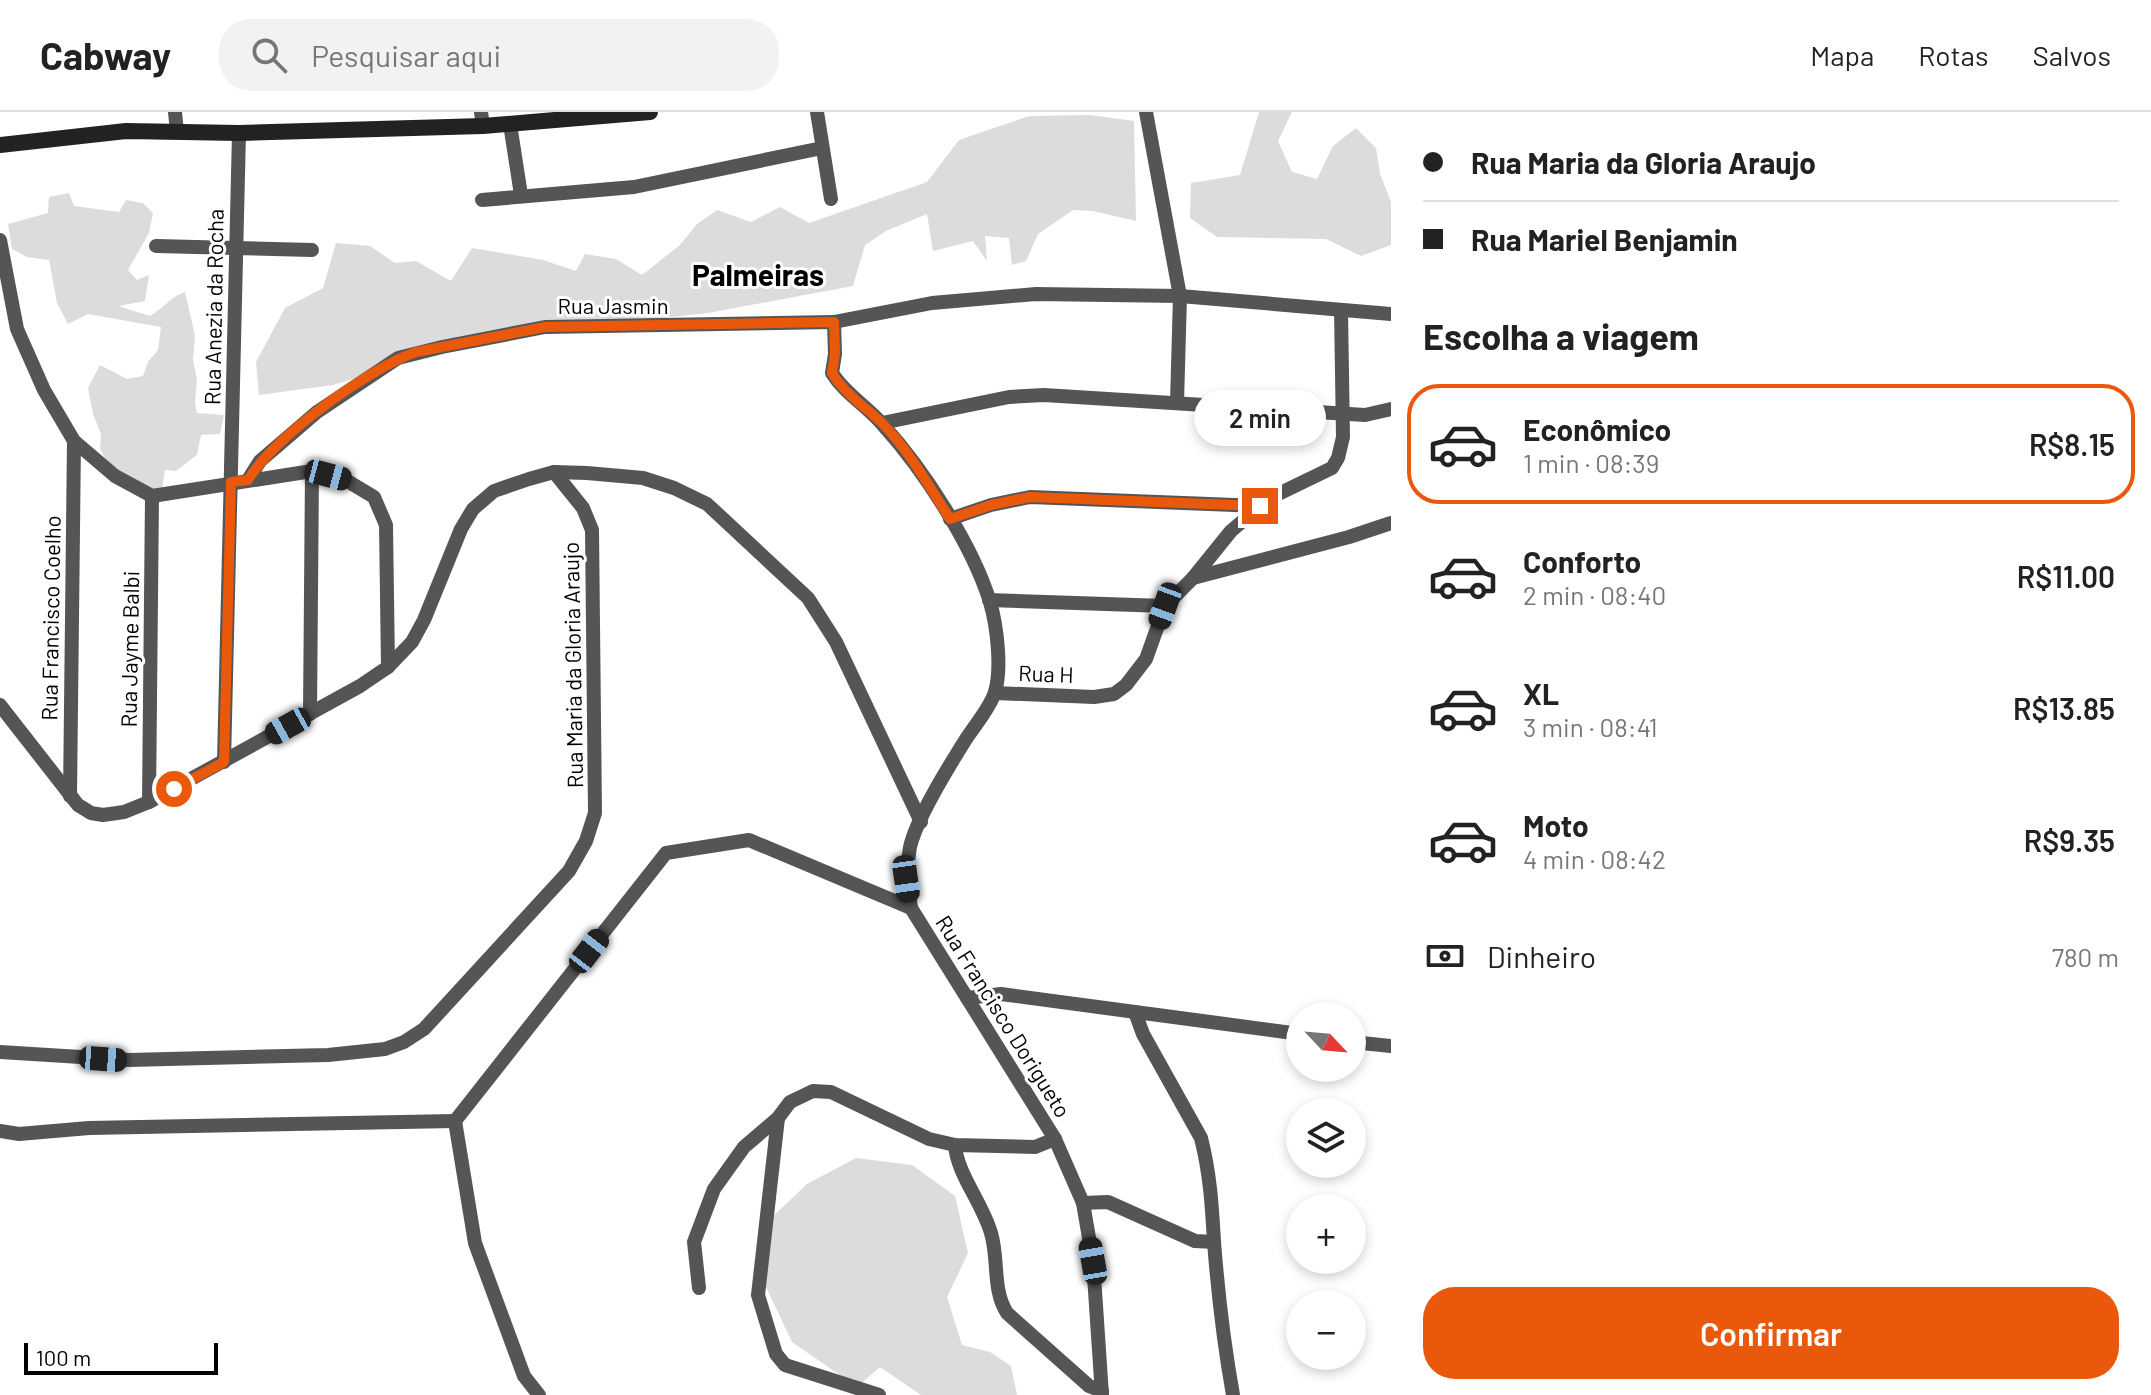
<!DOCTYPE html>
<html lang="pt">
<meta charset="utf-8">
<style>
:root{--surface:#fff;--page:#f2f2f2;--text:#222;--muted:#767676;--line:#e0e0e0;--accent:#ea580c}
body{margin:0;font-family:Barlow,sans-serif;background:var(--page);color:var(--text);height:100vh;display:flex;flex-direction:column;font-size:30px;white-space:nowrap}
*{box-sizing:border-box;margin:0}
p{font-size:26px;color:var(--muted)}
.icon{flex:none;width:44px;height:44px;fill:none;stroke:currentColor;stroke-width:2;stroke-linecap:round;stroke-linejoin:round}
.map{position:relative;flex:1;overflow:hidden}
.details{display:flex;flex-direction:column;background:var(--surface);width:760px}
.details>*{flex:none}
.guide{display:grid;align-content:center;height:176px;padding:0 32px;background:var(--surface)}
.needle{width:52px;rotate:116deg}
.controls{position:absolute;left:1286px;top:890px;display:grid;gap:16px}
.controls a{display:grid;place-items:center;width:80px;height:80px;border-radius:50%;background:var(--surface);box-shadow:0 4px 12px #0003;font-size:40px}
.scale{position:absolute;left:24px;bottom:20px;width:194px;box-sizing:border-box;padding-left:8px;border:4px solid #000;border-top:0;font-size:22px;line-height:28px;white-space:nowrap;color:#000;-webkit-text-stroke:6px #fff;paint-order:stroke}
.end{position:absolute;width:36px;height:36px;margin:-18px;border:10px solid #ea580c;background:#fff;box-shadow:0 0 0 4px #fff}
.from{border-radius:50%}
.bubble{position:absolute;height:56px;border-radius:28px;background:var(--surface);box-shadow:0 4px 12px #0003;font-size:26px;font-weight:600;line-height:56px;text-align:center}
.car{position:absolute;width:24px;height:48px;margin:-24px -12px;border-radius:10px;box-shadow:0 0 6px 2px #0007;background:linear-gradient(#222 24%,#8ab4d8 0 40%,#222 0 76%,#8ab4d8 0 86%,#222 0)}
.guide b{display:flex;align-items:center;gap:28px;height:76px;font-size:30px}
.guide b+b{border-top:2px solid var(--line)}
.guide i{width:20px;height:20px;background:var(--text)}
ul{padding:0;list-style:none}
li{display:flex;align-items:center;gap:24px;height:120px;margin:0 16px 12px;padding:0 16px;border:4px solid transparent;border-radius:32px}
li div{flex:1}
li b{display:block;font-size:30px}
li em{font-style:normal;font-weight:600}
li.current{border-color:var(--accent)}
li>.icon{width:72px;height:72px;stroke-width:1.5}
h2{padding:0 32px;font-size:36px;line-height:96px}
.pay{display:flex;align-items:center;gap:20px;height:88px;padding:0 32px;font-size:30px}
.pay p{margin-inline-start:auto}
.primary-button{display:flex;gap:16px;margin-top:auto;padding:16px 32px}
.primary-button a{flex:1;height:92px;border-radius:32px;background:var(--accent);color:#fff;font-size:32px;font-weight:600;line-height:92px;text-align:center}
header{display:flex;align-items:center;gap:48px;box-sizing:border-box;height:112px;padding:0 40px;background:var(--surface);border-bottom:2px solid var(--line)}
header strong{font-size:38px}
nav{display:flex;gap:44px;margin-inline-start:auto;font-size:28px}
.search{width:560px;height:72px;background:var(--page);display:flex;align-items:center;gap:20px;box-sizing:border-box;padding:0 28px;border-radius:32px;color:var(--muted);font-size:30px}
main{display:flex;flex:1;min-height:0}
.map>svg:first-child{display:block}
</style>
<header>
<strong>Cabway</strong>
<div class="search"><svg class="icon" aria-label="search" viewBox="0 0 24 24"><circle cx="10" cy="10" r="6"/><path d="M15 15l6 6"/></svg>Pesquisar aqui</div>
<nav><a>Mapa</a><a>Rotas</a><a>Salvos</a></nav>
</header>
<main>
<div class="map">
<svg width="1391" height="1283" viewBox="0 0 1391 1283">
<rect width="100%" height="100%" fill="#fff"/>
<g fill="#dcdcdc">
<polygon points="1259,0 1292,0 1278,29 1292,60 1317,67 1333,34 1356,16 1376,36 1380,62 1391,90 1391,133 1361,144 1326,127 1217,125 1190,106 1191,71 1240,63"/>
<polygon points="1091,3 1134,9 1136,109 1093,99 1073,98 1038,122 1026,149 1012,153 1009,126 985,124 987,149 973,129 933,139 927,102 886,119 865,133 853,174 708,201 497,224 333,273 259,283 256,250 285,196 323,176 336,131 370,134 395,151 416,149 451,169 472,136 543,148 576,159 585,142 616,147 642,163 680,133 697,112 717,98 751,110 780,95 809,111 927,70 959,28 1029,4"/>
<path d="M69 81 74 94 119 100 126 88 143 91 153 101 149 121 128 158 137 168 149 163 145 189 118 194 150 204C163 197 171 184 185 180L195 224 193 248 197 268 195 290 197 301 224 303 220 322 201 323 197 343 176 359 165 358 161 383 115 364 100 337 101 322 93 302 88 276 100 253 127 267 143 264 148 250 158 238 161 215 88 202 68 212 57 191 49 148 27 145 12 137 8 112 48 101 49 85Z"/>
<polygon points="856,1046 912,1053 955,1084 968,1141 947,1185 962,1233 990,1240 1011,1254 1017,1283 921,1283 880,1255 857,1275 792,1230 758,1158 766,1111 807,1072"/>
</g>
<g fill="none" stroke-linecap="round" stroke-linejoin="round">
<g stroke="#555" stroke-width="14">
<polyline points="175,0 177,20"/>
<polyline points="481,0 483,14"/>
<polyline points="817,0 831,87"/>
<polyline points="1146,0 1180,184 1177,291"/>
<polyline points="510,12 521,83"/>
<polyline points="482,88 634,75 822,36"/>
<polyline points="0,128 17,217 44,278 74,329 115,364 152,384 312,359 344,367 374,385 386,413 388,555"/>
<polyline points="156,134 312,138"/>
<path d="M834 210 835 242 832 261C845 282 867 294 883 313 923 357 972 432 990 490 997 514 1002 556 995 580 990 596 975 613 966 627 949 654 917 705 910 735 906 756 908 775 911 796L1055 1027 1083 1091 1093 1149 1102 1283"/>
<polyline points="882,311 1009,285 1044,283 1365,303 1391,297"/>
<polyline points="248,368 260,349 317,300 398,246 442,235 545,215 834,210 932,191 1036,182 1180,184 1391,202"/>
<polyline points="950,407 991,393 1030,385 1260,394"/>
<polyline points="1193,466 1349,425 1391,411"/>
<polyline points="989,488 1165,494"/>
<polyline points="995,581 1094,585 1114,582 1126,573 1146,547 1165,494 1193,466 1231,419 1270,386 1332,356 1338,346 1343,325 1341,198"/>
<polyline points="0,593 78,693 91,701 103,703 124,700 149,690 360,574 388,555 412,530 424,508 461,417 473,397 494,379 529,367 554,360 587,361 643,366 674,376 707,392 808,486 836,530 921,710"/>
<polyline points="310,602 312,359"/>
<polyline points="224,650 239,21"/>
<polyline points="70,684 74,329"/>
<polyline points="149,690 152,384"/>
<polyline points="967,886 1001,882 1300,922"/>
<path d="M1135 900 1143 922 1201 1026C1210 1061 1212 1094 1214 1130 1218 1181 1224 1233 1233 1283"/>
<polyline points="1352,930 1391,934"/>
<polyline points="0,940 129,948 328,943 385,937 404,930 424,917 569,759 586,729 595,701 592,418 583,396 554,360"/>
<polyline points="778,1006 758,1183 776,1242 785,1253 879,1283"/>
<polyline points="0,1019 19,1022 89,1016 455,1009"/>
<path d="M955 1033C957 1062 982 1090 991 1121 999 1147 992 1178 1007 1201L1089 1274 1102 1279"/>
<polyline points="1083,1091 1108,1090 1195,1129 1214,1130"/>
<polyline points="699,1176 694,1130 714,1077 744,1035 778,1006 790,990 813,979 831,980 929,1027 955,1033 1035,1035 1055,1027"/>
<polyline points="539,1283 524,1264 475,1131 455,1009 666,741 749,728 911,796"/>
</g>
<polyline stroke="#222" stroke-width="16" points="0,33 126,19 239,21 483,14 650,0"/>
</g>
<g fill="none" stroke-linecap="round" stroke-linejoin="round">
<path stroke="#ea580c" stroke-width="10" d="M174 677 224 650 231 370 248 368C273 326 369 256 416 240L545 215 834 210 835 242 832 261C844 281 864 294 881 310 908 337 929 374 950 407L991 393 1030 385 1260 394"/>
</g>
<g text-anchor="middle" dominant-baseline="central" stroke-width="6" stroke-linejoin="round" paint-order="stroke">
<g font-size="22" fill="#000" stroke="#fff">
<text x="613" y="193">Rua Jasmin</text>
<text transform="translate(213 195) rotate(-89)">Rua Anezia da Rocha</text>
<text transform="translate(50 506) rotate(-89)">Rua Francisco Coelho</text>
<text transform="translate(129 537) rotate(-89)">Rua Jayme Balbi</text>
<text transform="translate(572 553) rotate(-91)">Rua Maria da Gloria Araujo</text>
<text transform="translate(1046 561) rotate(2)">Rua H</text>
<text transform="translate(1004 904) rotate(58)">Rua Francisco Dorigueto</text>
</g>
<g font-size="30" font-weight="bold" fill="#000" stroke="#fff">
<text x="758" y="162">Palmeiras</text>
</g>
</g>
</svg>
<div class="controls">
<a><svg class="needle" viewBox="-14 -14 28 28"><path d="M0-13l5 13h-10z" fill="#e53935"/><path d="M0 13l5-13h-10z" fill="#767676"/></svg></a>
<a><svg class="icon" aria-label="layers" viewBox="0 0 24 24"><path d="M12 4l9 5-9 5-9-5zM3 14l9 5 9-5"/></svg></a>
<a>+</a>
<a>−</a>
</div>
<div class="scale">100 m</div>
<i class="end from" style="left:174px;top:677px"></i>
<i class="end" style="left:1260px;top:394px"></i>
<div class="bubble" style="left:1194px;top:278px;width:132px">2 min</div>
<i class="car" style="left:328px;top:363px;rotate:105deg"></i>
<i class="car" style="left:1165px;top:494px;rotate:200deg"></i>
<i class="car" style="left:288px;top:614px;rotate:241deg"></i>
<i class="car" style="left:906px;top:767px;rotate:172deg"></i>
<i class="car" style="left:589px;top:839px;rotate:38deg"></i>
<i class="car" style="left:103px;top:947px;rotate:94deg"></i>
<i class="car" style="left:1093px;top:1149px;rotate:350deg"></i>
</div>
<section class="details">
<div class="guide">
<b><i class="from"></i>Rua Maria da Gloria Araujo</b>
<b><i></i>Rua Mariel Benjamin</b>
</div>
<h2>Escolha a viagem</h2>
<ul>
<li class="current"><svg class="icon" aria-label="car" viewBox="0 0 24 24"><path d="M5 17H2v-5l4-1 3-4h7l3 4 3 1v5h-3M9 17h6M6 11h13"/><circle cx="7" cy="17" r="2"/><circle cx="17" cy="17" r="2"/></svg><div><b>Econômico</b><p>1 min · 08:39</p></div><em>R$8.15</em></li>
<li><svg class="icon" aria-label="car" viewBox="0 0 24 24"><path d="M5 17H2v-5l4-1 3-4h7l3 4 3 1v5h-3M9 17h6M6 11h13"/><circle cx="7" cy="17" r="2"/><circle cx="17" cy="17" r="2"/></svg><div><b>Conforto</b><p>2 min · 08:40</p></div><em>R$11.00</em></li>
<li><svg class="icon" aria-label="car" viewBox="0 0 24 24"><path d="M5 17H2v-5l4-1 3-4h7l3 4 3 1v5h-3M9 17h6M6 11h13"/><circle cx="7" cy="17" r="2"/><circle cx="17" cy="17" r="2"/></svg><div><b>XL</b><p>3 min · 08:41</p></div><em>R$13.85</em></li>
<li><svg class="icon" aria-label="car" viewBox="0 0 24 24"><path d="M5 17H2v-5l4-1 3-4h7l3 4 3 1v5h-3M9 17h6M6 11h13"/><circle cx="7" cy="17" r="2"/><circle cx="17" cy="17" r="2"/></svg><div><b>Moto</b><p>4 min · 08:42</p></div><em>R$9.35</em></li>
</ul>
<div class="pay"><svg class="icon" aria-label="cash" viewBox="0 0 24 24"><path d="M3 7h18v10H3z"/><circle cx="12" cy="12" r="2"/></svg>Dinheiro<p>780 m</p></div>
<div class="primary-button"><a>Confirmar</a></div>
</section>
</main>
